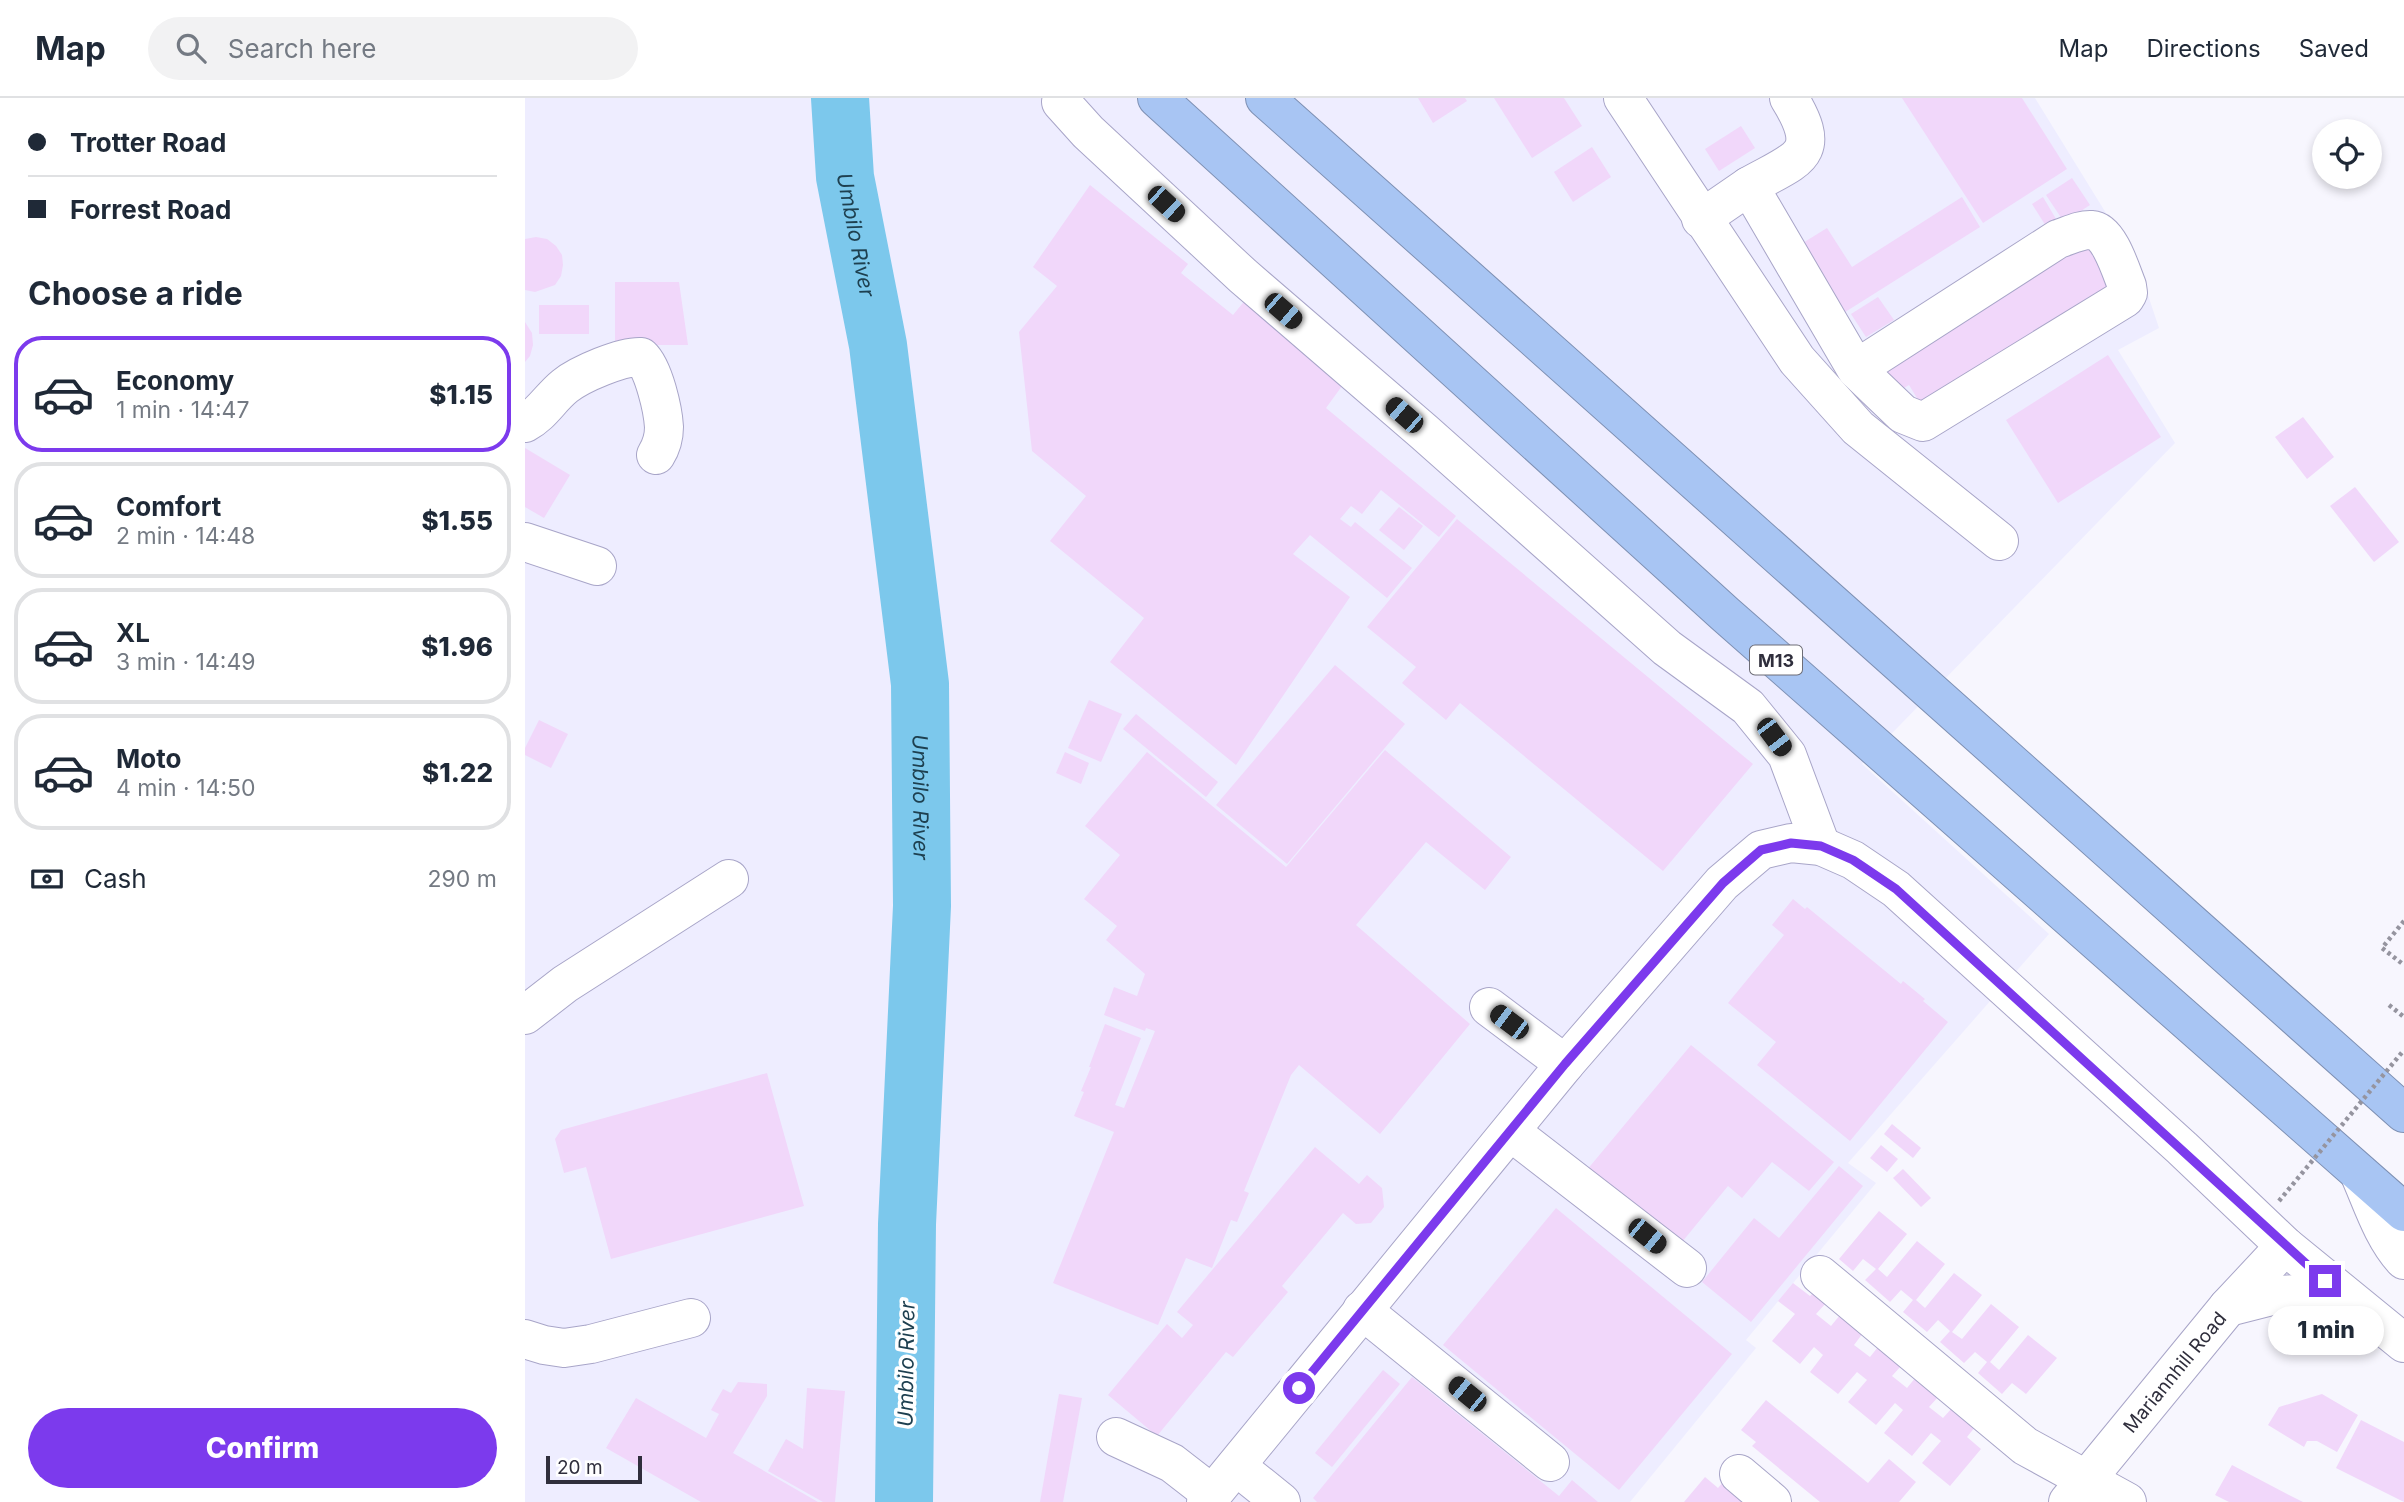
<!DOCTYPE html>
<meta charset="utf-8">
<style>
:root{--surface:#fff;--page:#f2f2f3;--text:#1f2937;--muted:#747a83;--line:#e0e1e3;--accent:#7c3aed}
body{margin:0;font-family:Inter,sans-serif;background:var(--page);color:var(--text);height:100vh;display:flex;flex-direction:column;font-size:26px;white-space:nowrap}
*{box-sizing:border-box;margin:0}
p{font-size:23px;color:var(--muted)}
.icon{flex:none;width:38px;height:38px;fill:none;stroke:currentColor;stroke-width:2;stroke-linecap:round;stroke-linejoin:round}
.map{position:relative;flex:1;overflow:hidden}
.drawer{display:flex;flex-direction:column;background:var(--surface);width:525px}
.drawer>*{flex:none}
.top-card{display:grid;align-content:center;height:154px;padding:0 28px;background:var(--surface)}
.controls{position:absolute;left:1787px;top:21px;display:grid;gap:14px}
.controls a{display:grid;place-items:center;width:70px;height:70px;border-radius:50%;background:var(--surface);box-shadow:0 4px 10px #0003;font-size:35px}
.scale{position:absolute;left:21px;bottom:18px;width:96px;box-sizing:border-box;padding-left:7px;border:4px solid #2f2e3c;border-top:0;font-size:19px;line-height:24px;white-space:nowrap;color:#2f2e3c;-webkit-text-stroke:5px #fff;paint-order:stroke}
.end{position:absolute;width:32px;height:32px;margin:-16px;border:9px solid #7c3aed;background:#fff;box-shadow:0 0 0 4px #fff}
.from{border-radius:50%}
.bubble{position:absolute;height:49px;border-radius:24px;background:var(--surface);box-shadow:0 4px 10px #0003;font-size:23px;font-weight:800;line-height:49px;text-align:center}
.car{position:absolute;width:21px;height:42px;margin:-21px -10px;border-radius:9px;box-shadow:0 0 5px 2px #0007;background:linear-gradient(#222 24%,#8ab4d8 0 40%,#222 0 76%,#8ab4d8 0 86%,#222 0)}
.top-card b{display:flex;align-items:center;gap:24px;height:66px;font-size:26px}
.top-card b+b{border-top:2px solid var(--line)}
.top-card i{width:18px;height:18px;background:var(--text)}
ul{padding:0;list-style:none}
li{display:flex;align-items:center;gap:21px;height:116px;margin:0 14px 10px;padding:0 14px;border:4px solid var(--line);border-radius:28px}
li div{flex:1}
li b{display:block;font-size:26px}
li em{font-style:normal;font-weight:800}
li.selected{border-color:var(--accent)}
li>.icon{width:63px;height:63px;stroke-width:1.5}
h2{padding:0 28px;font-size:32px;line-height:84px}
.pay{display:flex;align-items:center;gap:18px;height:77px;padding:0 28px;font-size:26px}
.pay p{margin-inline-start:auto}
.button{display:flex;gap:14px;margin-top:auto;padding:14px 28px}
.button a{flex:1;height:80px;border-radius:42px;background:var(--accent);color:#fff;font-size:28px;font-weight:800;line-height:80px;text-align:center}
header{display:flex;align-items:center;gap:42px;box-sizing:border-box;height:98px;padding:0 35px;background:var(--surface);border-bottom:2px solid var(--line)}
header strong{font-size:33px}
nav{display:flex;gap:38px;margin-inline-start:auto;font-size:24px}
.search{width:490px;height:63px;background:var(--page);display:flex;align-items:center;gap:18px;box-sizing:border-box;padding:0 24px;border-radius:38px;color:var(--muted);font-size:26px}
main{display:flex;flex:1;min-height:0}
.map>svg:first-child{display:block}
</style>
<header>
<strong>Map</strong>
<div class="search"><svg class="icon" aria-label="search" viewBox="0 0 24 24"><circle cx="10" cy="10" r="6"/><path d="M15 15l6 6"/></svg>Search here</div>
<nav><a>Map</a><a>Directions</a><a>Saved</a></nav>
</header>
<main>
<section class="drawer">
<div class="top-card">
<b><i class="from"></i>Trotter Road</b>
<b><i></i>Forrest Road</b>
</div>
<h2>Choose a ride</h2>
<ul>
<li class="selected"><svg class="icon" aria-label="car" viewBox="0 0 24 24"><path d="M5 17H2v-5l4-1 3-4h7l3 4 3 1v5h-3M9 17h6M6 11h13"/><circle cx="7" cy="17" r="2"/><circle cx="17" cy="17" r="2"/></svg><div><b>Economy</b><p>1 min · 14:47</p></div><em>$1.15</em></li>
<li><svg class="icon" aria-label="car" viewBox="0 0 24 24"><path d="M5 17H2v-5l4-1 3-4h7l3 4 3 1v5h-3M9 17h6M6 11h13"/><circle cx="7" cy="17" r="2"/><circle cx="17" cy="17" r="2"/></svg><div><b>Comfort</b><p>2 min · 14:48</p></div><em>$1.55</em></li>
<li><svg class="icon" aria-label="car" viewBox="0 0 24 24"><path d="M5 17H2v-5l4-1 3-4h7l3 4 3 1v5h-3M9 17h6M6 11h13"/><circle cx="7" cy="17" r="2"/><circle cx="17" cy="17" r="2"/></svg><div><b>XL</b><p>3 min · 14:49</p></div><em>$1.96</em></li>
<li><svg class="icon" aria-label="car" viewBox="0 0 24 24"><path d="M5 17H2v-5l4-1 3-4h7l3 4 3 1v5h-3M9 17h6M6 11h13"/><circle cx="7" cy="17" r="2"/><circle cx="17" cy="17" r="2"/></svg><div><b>Moto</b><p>4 min · 14:50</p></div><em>$1.22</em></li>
</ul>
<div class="pay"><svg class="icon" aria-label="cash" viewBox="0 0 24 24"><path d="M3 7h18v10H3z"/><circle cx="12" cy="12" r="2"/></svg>Cash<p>290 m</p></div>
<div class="button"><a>Confirm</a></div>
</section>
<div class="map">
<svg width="1879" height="1404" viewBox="0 0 1879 1404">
<rect width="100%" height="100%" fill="#f7f6fe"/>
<polygon fill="#eeedff" points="0,0 1510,0 1613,167 1634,230 1593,252 1650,345 1337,666 1524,836 1323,1065 1351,1085 1221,1242 1231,1250 1105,1404 0,1404"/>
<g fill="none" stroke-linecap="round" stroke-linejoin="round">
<path stroke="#7cc8ec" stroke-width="58" id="s1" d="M315 0 320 79 353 247 395 586 397 808 382 1126 379 1404"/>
</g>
<g fill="#f1d7fa">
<polygon points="893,0 940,0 942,3 908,25"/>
<polygon points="969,0 1039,0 1057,28 1007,60"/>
<polygon points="1377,0 1497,0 1542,71 1458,125"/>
<polygon points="1216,28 1230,50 1194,73 1180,51"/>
<polygon points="1067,49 1086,79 1048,104 1029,74"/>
<polygon points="1547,80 1565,107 1539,124 1521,97"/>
<polygon points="565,87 663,166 656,175 708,217 726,195 825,277 801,310 931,418 914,439 856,392 837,416 826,408 815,421 826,429 830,424 887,470 862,500 785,437 768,456 825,499 711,667 585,564 619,520 525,443 561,398 507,353 494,234 532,188 508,169"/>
<polygon points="1437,99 1455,129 1317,216 1273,148 1302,130 1327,169"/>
<polygon points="1518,99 1534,126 1524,133 1507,106"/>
<polygon points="11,139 22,141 31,148 37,157 38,167 36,178 30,187 10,194 0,192 0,141"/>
<polygon points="1562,142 1591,187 1398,310 1384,287 1374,293 1360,271"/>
<polygon points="90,184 154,184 163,247 90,247"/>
<polygon points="1353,199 1369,222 1341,239 1326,216"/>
<rect x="14" y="207" width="50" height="29"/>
<polygon points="0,224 7,235 8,247 5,258 0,264"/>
<polygon points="1583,257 1636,339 1533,405 1481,322"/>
<polygon points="1778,319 1809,359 1782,381 1750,339"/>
<polygon points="0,350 45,377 19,420 0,409"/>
<polygon points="1830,389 1874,444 1849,464 1805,408"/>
<polygon points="874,409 898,428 879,452 854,432"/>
<polygon points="932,421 1228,666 1138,773 935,605 921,622 877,585 891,569 842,529"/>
<polygon points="810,567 880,626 762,766 691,707"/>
<polygon points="564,602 597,616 576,664 543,650"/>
<polygon points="611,616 693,684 681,699 598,631"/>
<polygon points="14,622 43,636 26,670 0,657 0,650"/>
<polygon points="860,652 986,759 960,792 901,744 831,827 945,926 855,1036 774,967 766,977 719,1093 724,1095 712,1124 706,1122 687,1170 661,1160 633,1227 528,1185 589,1034 549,1018 559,994 556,993 566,969 564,969 580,926 616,940 590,1007 599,1010 630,933 621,930 620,933 579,917 589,889 612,898 620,876 581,842 592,828 559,801 595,757 560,728 622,654 761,769"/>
<polygon points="540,654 564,665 556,686 531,675"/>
<polygon points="1268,801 1280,811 1282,809 1376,886 1378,883 1400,901 1398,903 1423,924 1325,1043 1232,967 1251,944 1203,905 1259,837 1247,827"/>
<polygon points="1166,947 1309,1064 1284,1093 1247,1064 1217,1100 1203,1088 1148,1155 1056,1079"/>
<polygon points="242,975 279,1108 86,1161 61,1069 39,1075 30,1041 36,1032"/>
<polygon points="1367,1026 1396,1050 1388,1060 1359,1036"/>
<polygon points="1356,1047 1373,1061 1362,1074 1345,1060"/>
<polygon points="790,1049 834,1086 842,1077 857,1090 859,1109 846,1125 831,1126 818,1115 757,1188 763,1194 708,1259 701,1254 632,1338 583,1297 642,1226 657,1240 668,1227 652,1214"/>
<polygon points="1314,1068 1338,1088 1226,1224 1177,1184 1229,1120 1254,1140"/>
<polygon points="1378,1071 1406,1100 1396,1109 1368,1080"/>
<polygon points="1031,1110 1207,1256 1094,1392 918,1247"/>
<polygon points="1354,1113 1382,1136 1353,1171 1362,1179 1392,1143 1420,1166 1391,1202 1400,1210 1429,1175 1457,1197 1427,1234 1437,1241 1466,1206 1494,1229 1465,1264 1474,1272 1503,1237 1532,1260 1501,1296 1487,1285 1477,1296 1453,1275 1462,1264 1450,1254 1439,1265 1415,1244 1425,1233 1413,1222 1402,1234 1378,1214 1388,1202 1376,1192 1365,1204 1340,1182 1351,1171 1338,1161 1328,1173 1314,1161"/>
<polygon points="1268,1185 1285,1198 1288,1195 1301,1205 1291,1216 1306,1228 1315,1217 1338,1235 1329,1247 1345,1259 1353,1249 1376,1268 1367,1278 1382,1290 1391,1279 1414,1298 1404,1309 1418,1320 1427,1310 1450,1329 1442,1339 1456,1351 1425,1388 1397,1365 1416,1343 1406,1335 1387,1358 1359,1335 1378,1312 1370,1305 1351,1327 1323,1304 1342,1282 1332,1274 1313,1296 1285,1274 1298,1257 1289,1249 1275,1266 1247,1243 1270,1216 1253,1203"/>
<polygon points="858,1272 875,1286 807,1369 790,1355"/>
<polygon points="887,1279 1034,1398 1047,1382 1073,1404 792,1404 788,1400"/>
<polygon points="213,1284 242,1286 242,1298 208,1355 293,1404 176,1404 81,1350 111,1300 181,1340 194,1316 186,1312 198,1291 206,1295"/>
<polygon points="282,1290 320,1293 310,1404 298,1404 243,1373 261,1341 278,1351"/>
<polygon points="534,1296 557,1300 538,1404 515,1404"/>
<polygon points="1797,1296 1833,1317 1812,1354 1792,1343 1782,1343 1779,1349 1743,1327 1754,1309"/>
<polygon points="1241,1302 1343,1385 1364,1361 1391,1384 1374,1404 1295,1404 1227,1348 1231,1344 1216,1332"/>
<polygon points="1836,1322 1879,1344 1879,1404 1811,1370"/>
<polygon points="1707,1367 1764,1397 1778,1404 1704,1404 1690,1397"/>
<polygon points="1180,1379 1193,1390 1200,1382 1222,1404 1159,1404"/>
</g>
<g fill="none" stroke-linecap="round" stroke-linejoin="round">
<g stroke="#a8a5c8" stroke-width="40">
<g id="minor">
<polyline points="1098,0 1272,262 1333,330 1474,443"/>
<polyline points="536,4 563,34 718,178 899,334 1142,550 1223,609 1262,657 1296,748"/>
<path d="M1224 88C1272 61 1300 58 1264 0"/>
<path d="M1176 121 1224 88 1331 271 1378 316 1398 324 1600 200 1603 195 1602 188C1596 173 1584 133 1567 132 1556 131 1543 138 1533 141L1331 271"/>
<path d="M0 325C17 316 25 300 40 288 55 276 97 258 116 259 129 271 138 312 139 329 139 339 136 349 131 357"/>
<polyline points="0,444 72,468"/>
<polyline points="964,909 1040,966"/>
<polyline points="0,917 40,886 204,781"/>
<polyline points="986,1034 1162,1170"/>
<path d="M1834 1075C1847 1104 1857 1138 1879 1162"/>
<polyline points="1295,1177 1500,1348 1602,1404"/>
<polyline points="1703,1209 1750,1197 1778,1196 1827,1206"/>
<polyline points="837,1212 1025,1364"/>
<polyline points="0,1241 19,1247 39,1250 66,1246 166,1220"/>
<polyline points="591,1339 647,1365 687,1396"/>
<polyline points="711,1368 756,1404"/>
<polyline points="1214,1376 1247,1404"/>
<polyline points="681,1404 1040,966 1197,785 1236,752 1266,745 1296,748 1328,762 1371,791 1657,1050 1760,1148 1879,1245"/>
<path id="s2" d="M1543 1404 1703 1209 1760 1148"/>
</g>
</g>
<g stroke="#7e90b3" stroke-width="40">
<g id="highway">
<polyline points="632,0 1200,516 1879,1114"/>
<polyline points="740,0 1879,1015"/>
</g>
</g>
<g stroke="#95949f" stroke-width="4.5" stroke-dasharray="3.5 3.5" stroke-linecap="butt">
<polyline points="1879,823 1857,850 1879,867"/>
<polyline points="1864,907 1879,919"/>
</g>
<use href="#minor" stroke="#fff" stroke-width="38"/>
<use href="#highway" stroke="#a8c5f3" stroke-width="38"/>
<polyline stroke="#95949f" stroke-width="4.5" stroke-dasharray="3.5 3.5" stroke-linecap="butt" points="1754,1103 1879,952"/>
</g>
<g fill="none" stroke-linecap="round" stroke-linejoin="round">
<polyline stroke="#7c3aed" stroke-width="9" points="774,1290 1040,966 1198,785 1236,752 1266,745 1296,748 1328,762 1371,791 1800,1183"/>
</g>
<g text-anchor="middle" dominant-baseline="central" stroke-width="7" stroke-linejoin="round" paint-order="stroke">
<rect fill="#fff" stroke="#6d6d76" stroke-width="2" x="1225" y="547.5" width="52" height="29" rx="5"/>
<g font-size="18" font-weight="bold" fill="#2f2e3c">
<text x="1251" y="562">M13</text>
</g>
<g font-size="19" fill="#2f2e3c" stroke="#fff">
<text stroke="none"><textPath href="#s2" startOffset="168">Mariannhill Road</textPath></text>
</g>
<g font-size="21" font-style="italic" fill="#1e4050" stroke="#fff">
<text stroke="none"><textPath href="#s1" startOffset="138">Umbilo River</textPath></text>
<text stroke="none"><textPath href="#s1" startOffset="705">Umbilo River</textPath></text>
<text transform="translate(381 1266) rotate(-89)">Umbilo River</text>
</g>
</g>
</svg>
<div class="controls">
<a><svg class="icon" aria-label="locate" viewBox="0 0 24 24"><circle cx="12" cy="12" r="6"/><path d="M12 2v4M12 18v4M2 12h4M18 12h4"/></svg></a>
</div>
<div class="scale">20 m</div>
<i class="end from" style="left:774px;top:1290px"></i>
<i class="end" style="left:1800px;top:1183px"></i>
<div class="bubble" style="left:1743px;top:1208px;width:116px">1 min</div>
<i class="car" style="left:641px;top:106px;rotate:133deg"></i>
<i class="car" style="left:758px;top:213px;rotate:131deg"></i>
<i class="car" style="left:879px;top:317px;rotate:311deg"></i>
<i class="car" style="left:1249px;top:639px;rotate:143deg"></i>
<i class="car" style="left:984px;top:924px;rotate:307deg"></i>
<i class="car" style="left:1122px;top:1138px;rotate:129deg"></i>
<i class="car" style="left:942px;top:1296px;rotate:309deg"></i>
</div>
</main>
